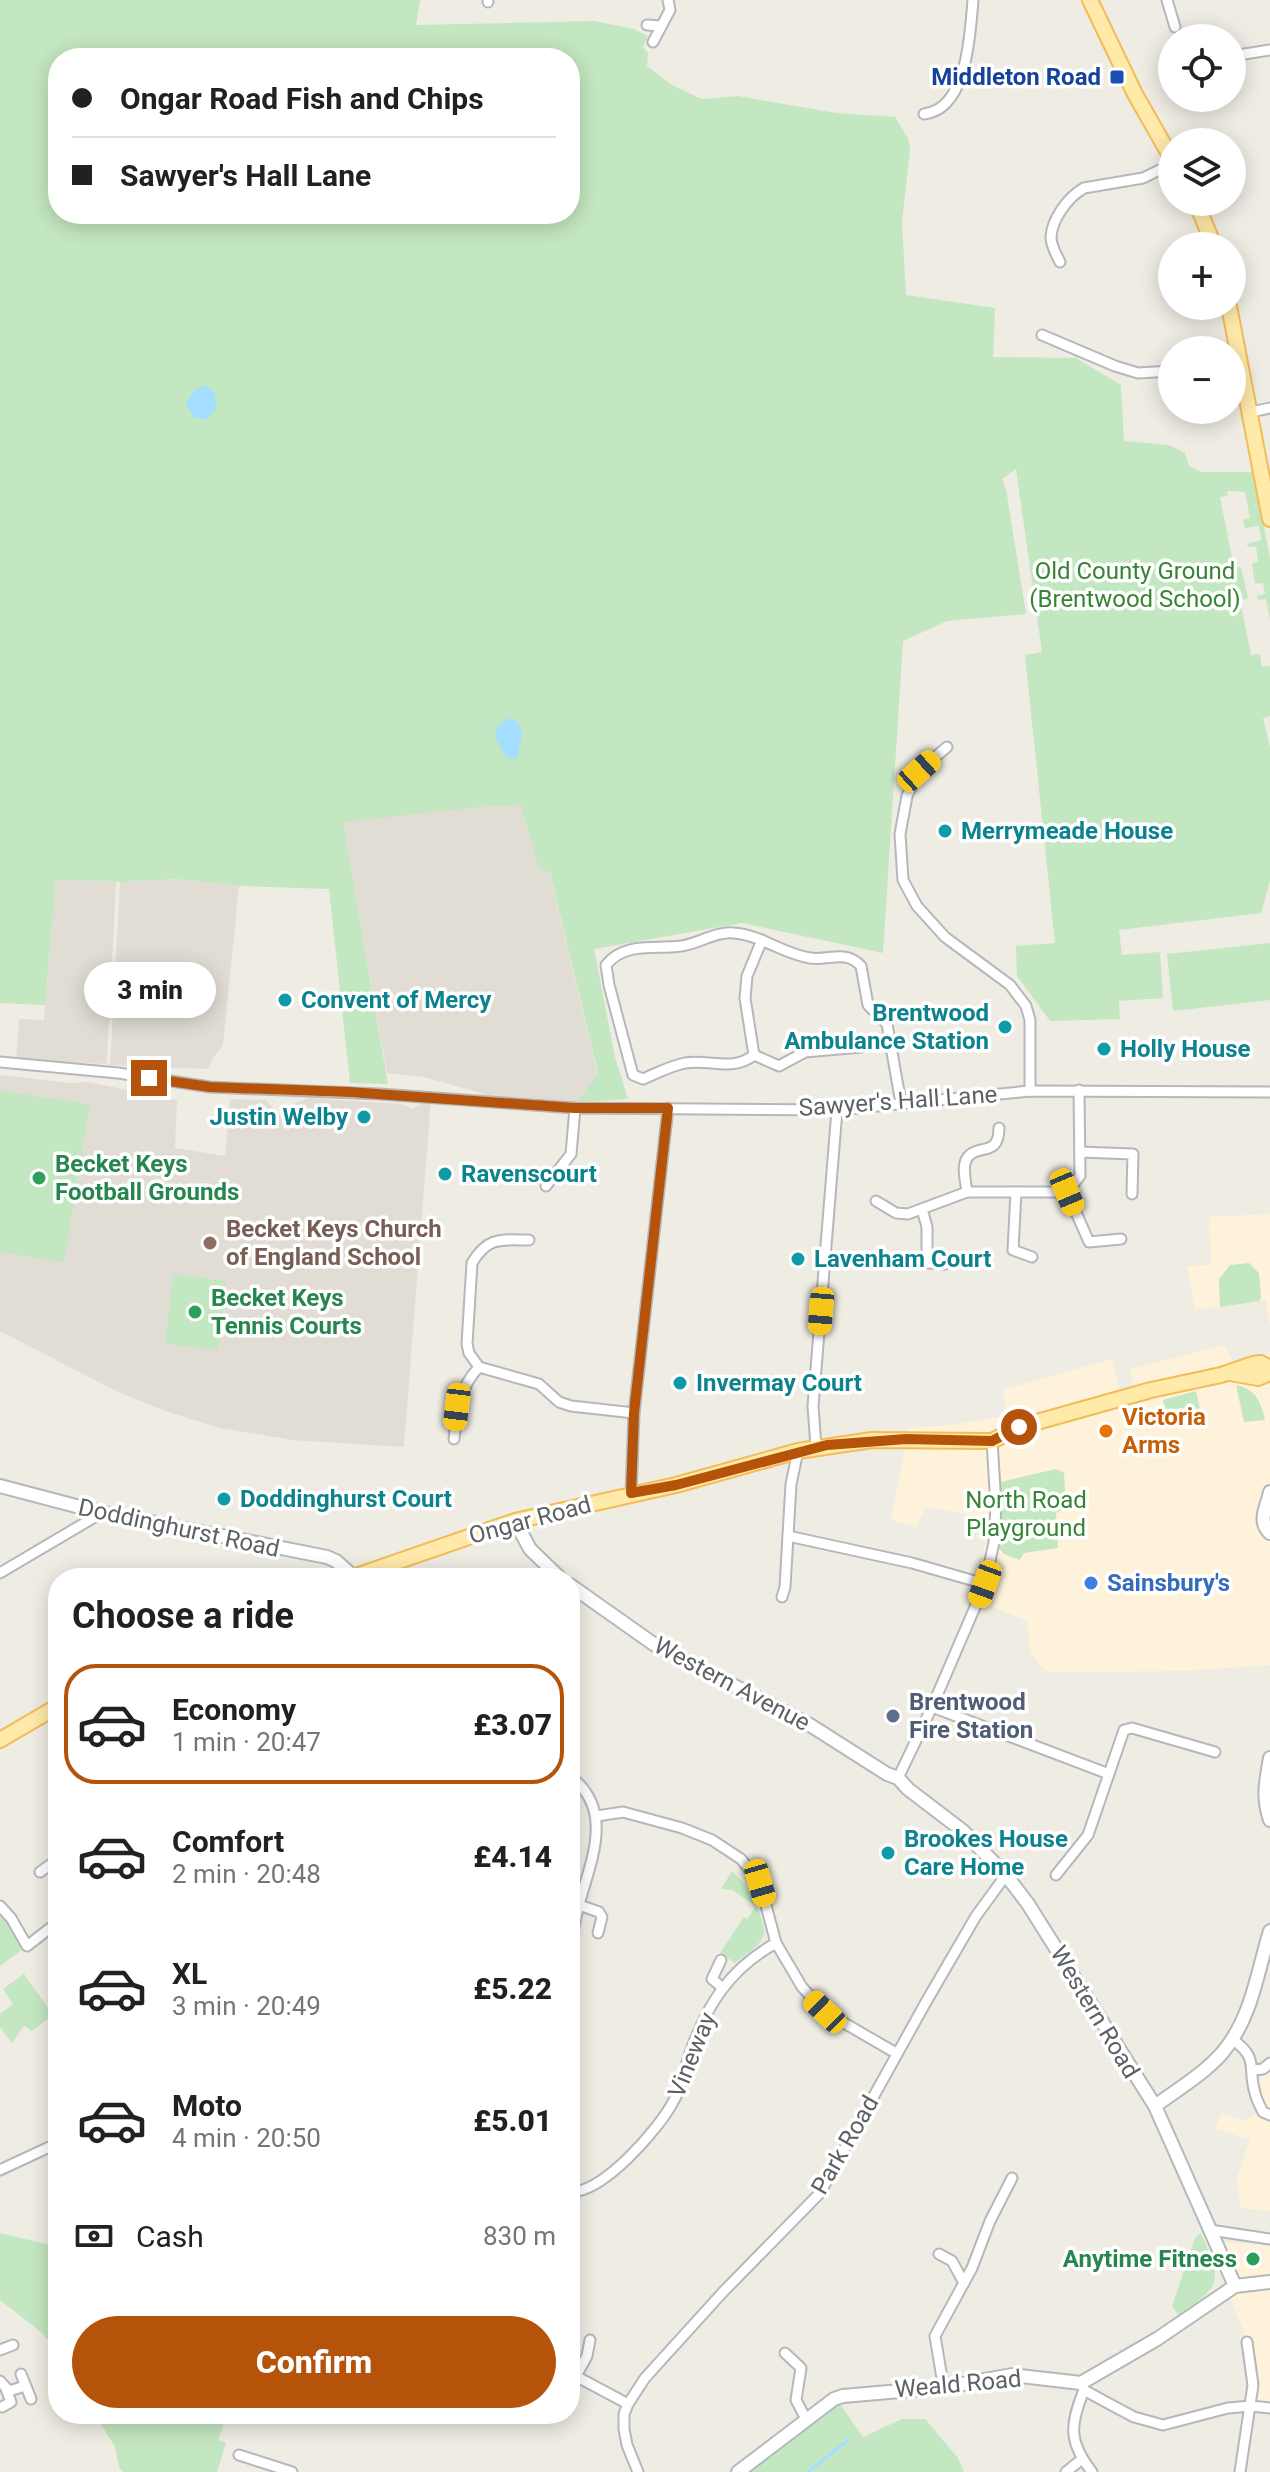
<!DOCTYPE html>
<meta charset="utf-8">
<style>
:root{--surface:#fff;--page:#f6f6f6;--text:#202124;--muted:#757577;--line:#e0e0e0;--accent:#b45309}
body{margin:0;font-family:Roboto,sans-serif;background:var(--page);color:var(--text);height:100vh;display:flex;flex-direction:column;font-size:30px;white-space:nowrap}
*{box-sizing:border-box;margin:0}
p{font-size:26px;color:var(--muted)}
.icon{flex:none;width:44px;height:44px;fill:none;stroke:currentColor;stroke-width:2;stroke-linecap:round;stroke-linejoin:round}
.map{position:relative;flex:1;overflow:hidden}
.details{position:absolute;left:48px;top:1568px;width:532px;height:856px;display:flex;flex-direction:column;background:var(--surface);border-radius:32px;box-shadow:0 4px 20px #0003}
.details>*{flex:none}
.banner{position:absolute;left:48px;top:48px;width:532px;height:176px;border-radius:32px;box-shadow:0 4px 20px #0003;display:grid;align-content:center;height:176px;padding:0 24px;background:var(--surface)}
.tools{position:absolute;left:1158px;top:24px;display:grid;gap:16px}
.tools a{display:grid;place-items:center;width:88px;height:88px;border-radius:50%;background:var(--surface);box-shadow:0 4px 20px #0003;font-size:40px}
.end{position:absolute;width:36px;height:36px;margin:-18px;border:10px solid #b45309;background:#fff;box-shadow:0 0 0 4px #fff}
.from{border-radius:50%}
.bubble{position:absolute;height:56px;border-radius:28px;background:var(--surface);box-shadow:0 4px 20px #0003;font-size:26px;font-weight:800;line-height:56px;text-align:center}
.car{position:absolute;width:24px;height:48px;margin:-24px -12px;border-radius:10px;box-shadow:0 0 6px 2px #0007;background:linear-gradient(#f5c518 24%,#345 0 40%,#f5c518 0 76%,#345 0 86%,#f5c518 0)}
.banner b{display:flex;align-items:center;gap:28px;height:76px;font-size:30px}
.banner b+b{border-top:2px solid var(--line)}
.banner i{width:20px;height:20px;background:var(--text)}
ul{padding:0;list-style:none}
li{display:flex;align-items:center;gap:24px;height:120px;margin:0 16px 12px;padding:0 8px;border:4px solid transparent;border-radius:32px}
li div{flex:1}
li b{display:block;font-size:30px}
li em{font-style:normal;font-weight:800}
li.current{border-color:var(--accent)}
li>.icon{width:72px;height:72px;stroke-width:1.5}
h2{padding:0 24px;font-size:36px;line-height:96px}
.pay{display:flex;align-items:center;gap:20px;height:88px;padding:0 24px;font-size:30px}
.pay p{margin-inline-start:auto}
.action{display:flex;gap:16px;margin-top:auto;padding:16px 24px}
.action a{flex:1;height:92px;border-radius:48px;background:var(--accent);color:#fff;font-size:32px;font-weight:800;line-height:92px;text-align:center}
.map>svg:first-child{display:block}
</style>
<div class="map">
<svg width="1270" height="2472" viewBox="0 0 1270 2472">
<rect width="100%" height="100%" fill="#efece4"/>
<g fill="#fef3da">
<polygon points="1270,1214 1270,1326 1266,1300 1195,1310 1187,1266 1211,1265 1209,1217"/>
<polygon points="1225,1345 1233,1362 1262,1360 1270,1352 1270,1665 1183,1671 1050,1672 1043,1669 1031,1653 1027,1621 974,1599 985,1544 986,1518 926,1507 917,1527 891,1520 909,1428 950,1425 1007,1416 1003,1390 1112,1359 1121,1397 1136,1394 1130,1369"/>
<polygon points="1270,2073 1270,2211 1240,2208 1237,2177 1250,2140 1215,2128 1221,2113 1246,2121 1264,2106 1257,2083 1263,2075"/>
<polygon points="1214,2241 1270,2246 1270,2408 1251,2406 1258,2384 1257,2364 1251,2363 1244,2331 1227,2291 1235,2286"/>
</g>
<g fill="#e1ddd5">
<polygon points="529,787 598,1076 578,1102 488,1095 424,1077 387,1073 340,808"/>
<polygon points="177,879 239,886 223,1045 212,1059 208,1069 110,1065 120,882"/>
<polygon points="56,880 116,882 107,1064 16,1059 19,1019 44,1020"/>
<polygon points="0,1075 70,1083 88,1082 177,1100 175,1148 225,1156 230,1099 266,1100 282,1118 291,1119 295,1103 309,1098 401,1104 413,1109 431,1098 404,1447 293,1440 220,1428 165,1411 118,1392 0,1331"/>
</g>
<g fill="#c3e7c0" fill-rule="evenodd">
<path d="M0 0H420L416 25 594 21 634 29 648 36 643 47 648 53 647 66 672 85 702 99 738 96 836 113 895 117 909 140 910 150 902 222 906 295 995 308 993 357 1076 358 1121 385 1124 441 1169 445 1185 453 1189 466 1202 472H1254L1270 559V619L1266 599 1258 600 1257 596 1265 594 1263 583 1255 584 1252 564 1258 562 1256 546 1248 547 1247 544 1261 540 1259 526 1245 528 1243 520 1250 518 1245 492 1227 491 1228 496 1220 497 1234 568 1241 567 1248 598 1240 601 1251 655 1260 654 1262 667 1270 666V716L1263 718 1270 747V881L1261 913 1119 930 1122 955 1160 952 1163 998 1119 1001 1120 1019 1050 1021 1017 976 1016 946 1055 943 1025 655 1042 652 1016 469 1002 479 1006 489 1026 614 947 621 903 641 883 953 742 923 594 949 615 1057 628 1099 578 1102 598 1073 550 873 538 867 521 805 478 807 343 822 388 1084 350 1083 329 889 239 886 177 879 120 882 56 880 45 1005 0 1003ZM58 58H570V214H58Z"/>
<polygon points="1270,943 1270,1000 1173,1011 1167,954"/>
<polygon points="0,1091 90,1104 64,1263 0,1252"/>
<polygon points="1249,1263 1259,1273 1261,1298 1259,1301 1220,1307 1219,1279 1230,1265"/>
<polygon points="173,1274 226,1281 218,1350 165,1344"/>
<path d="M1236 1385C1255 1389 1261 1401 1265 1420L1244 1422Z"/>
<polygon points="1196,1391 1204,1426 1170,1428 1163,1400"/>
<polygon points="1056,1469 1064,1473 1066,1508 1056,1513 1058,1548 1024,1553 1020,1560 1004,1554 994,1542 996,1483"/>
<path d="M732 1871C751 1889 760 1908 765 1933L758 1945 735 1963 720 1953 744 1917 747 1919 756 1906 732 1890 721 1889Z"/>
<polygon points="0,1906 27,1946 0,1966"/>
<polygon points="24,1974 53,2015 32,2031 24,2026 12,2043 0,2027 0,2014 13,2004 3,1989"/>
<polygon points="0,2233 58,2247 58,2352 41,2332 0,2300"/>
<path d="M1201 2233C1222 2282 1223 2285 1178 2315L1172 2306 1195 2238Z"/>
<polygon points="840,2404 863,2437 902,2419 925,2419 958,2458 964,2472 738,2472 807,2421"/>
<polygon points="95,2414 227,2414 218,2440 226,2443 217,2472 123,2472 119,2467 115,2447"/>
</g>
<g fill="#a4dfff">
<polygon points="205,385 215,393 216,409 207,419 194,418 186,404 193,391"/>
<polygon points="508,718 518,722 522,733 517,759 507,758 494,736 499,725"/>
</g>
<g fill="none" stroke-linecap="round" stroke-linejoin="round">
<polyline stroke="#a4dfff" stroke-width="3" points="808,2472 848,2440"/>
<g stroke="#b5b7bb" stroke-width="13">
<g id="street">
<polyline points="1167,0 1175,27"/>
<polyline points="488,2 488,0"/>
<polyline points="647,25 661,26"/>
<polyline points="653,42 670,10 668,0"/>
<polyline points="1232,56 1270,50"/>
<path d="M924 114C968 109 970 33 973 0"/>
<path d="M1060 262C1056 254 1051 246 1051 237 1052 219 1068 197 1084 188L1143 178 1172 164"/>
<polyline points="1042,335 1115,366 1138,373 1172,371"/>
<polyline points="1251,412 1270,408"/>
<polyline points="947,747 919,771 907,796 900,834 903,880 917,906 945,937 1010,985 1026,1006 1030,1020 1030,1091"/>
<path d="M861 1047 805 1052 779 1066 754 1055C733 1072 710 1059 685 1063 670 1066 657 1073 643 1079L633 1075 609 985 606 965C625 941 656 950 681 946 698 944 716 931 734 933 761 935 783 954 810 958 829 961 845 949 861 966L868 1005 887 1024 901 1103"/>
<polyline points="754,1055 745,998 747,976 762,940"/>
<polyline points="0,1062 118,1073 210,1087 380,1094 575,1108 837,1110 1030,1091 1270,1092"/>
<polyline points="1080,1152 1133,1154 1132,1194"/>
<polyline points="546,1186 571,1154 575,1108"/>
<path d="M967 1192C966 1183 962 1169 966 1160 975 1142 999 1159 999 1128"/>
<polyline points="1016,1192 1013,1250 1032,1257"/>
<polyline points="1067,1192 1089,1242 1121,1239"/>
<polyline points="876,1201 896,1213 908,1214 967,1192 1067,1192 1080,1176 1079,1090"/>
<polyline points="922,1209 927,1227 927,1263 945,1264"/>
<path d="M479 1367 469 1353 467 1344 472 1263C488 1236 501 1240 529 1240"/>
<path d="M454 1439C457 1411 459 1388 479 1367L539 1384 559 1402 571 1406 634 1413"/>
<polyline points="816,1447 813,1406 837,1110"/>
<polyline points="631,1493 634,1413 668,1108"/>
<polyline points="788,1536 912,1563 985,1584"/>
<polyline points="0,1573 93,1518 95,1511"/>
<polyline points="782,1597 785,1587 791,1484 798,1451"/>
<polyline points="932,1707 1109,1774"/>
<path d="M570 1776C614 1809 592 1858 580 1901 575 1919 572 1937 570 1956"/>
<polyline points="898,1778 932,1707 985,1584 994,1542 996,1506 992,1441"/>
<polyline points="597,1816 623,1812 682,1828 712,1840 741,1859 760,1883 776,1943 802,1987 825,2012 896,2053"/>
<polyline points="40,1872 58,1859"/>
<polyline points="1056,1875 1088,1835 1124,1730 1132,1728 1215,1752"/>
<polyline points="579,1905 599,1912 602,1917 598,1933"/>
<polyline points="0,1906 11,1918 27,1946 58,1922"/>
<polyline points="721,1960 712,1979 723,1988"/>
<path d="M1232 2039C1260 2059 1247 2067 1255 2093 1256 2099 1260 2106 1263 2112L1270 2115"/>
<polyline points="1253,2070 1263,2069 1270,2063"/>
<polyline points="0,2170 58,2143"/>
<path d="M570 2192C603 2193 658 2130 673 2102 681 2089 684 2071 689 2056 706 2006 729 1969 776 1943"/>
<polyline points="1210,2230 1270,2239"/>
<polyline points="939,2254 952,2261 964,2283"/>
<polyline points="0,2350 13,2345"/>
<polyline points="785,2353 801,2368 796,2400 807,2421"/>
<polyline points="570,2373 628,2404"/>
<polyline points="21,2374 31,2399"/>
<polyline points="576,2376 587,2356 590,2340"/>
<polyline points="0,2381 9,2391 25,2386"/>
<polyline points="1081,2383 1084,2390 1104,2401 1134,2417 1163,2425 1228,2408 1251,2406 1270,2408"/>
<polyline points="946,2387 942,2378 935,2336 972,2268 990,2221 1012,2178"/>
<path d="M1084 2390C1070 2425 1068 2441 1092 2472"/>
<polyline points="2,2407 11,2402 6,2389"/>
<polyline points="239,2455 292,2472"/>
<polyline points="638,2472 627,2445 624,2429 624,2414 628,2404 645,2378 723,2292 820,2193 926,2002 976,1916 1006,1875"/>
<polyline points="1066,2472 1082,2459"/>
<polyline points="1240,2472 1253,2385 1247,2342"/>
</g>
</g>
<g stroke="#b3b8bc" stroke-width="16">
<g id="secondary">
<polyline points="0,1486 95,1511 327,1557 336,1561 354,1577"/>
<path d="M1270 1492C1267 1507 1257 1521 1270 1533"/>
<polyline points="515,1521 530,1549 560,1578"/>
<polyline points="570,1585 655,1645 810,1725 887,1774 898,1778 908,1789 963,1831 1006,1875 1028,1904 1155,2106 1235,2286"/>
<path d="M1270 1758C1266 1781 1262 1797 1270 1820"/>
<path d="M1155 2106C1177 2090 1205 2073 1223 2052 1252 2017 1257 1973 1270 1931"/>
<polyline points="738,2472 834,2399 843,2396 946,2387 1012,2375 1081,2383 1157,2339 1235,2286 1270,2282"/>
</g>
</g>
<g stroke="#f3bb59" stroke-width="18">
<g id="primary">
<polyline points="1090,0 1135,94 1172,159"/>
<polyline points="1196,202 1214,246"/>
<polyline points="1229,306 1270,519"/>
<polyline points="1230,1373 1258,1378 1270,1373"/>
<polyline points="350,1578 515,1521 676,1485 798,1451 872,1440 992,1441 1019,1427 1151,1390 1221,1375 1253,1364 1261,1363 1270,1368"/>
<polyline points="0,1740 58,1706"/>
</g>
</g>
<use href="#street" stroke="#fff" stroke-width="9"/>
<use href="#secondary" stroke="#fff" stroke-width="12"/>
<use href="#primary" stroke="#ffeaa9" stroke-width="14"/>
</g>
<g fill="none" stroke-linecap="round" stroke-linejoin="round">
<polyline stroke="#b45309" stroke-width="10" points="149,1078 210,1087 349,1092 575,1108 668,1108 634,1413 631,1493 676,1485 827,1445 906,1439 992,1441 1019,1427"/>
</g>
<rect fill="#1a4fb4" stroke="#fff" stroke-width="3" x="1109" y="69" width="16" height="16" rx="4"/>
<g fill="#0f9aa8" stroke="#fff" stroke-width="3">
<circle cx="945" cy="831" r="8"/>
<circle cx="285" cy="1000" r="8"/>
<circle cx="1005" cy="1027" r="8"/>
<circle cx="1104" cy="1049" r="8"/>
<circle cx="364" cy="1117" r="8"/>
<circle cx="445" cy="1174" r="8"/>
<circle cx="798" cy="1259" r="8"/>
<circle cx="680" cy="1383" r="8"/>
<circle cx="224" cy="1499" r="8"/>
<circle cx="888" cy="1853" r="8"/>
</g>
<g fill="#2e9e5b" stroke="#fff" stroke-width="3">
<circle cx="39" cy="1178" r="8"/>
<circle cx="195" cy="1312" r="8"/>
<circle cx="1253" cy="2259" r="8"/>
</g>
<circle fill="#8d6e63" stroke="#fff" stroke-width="3" cx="210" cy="1243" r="8"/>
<circle fill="#e8710a" stroke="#fff" stroke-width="3" cx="1106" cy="1431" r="8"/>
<circle fill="#3f7fe0" stroke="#fff" stroke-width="3" cx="1091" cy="1583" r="8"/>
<circle fill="#5c6f8a" stroke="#fff" stroke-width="3" cx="893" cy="1716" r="8"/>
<g text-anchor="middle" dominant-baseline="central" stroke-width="7" stroke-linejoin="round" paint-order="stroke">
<g font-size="24" font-weight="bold" fill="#164399" stroke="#fff" text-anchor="end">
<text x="1101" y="77">Middleton Road</text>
</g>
<g font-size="24" fill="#378434" stroke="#fff">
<text x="1135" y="571">Old County Ground<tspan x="1135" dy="28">(Brentwood School)</tspan></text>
<text x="1026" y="1500">North Road<tspan x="1026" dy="28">Playground</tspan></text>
</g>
<g font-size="24" font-weight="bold" fill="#0d838f" stroke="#fff" text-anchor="start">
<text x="961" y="831">Merrymeade House</text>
<text x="301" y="1000">Convent of Mercy</text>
<text x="989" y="1013" text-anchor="end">Brentwood<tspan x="989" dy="28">Ambulance Station</tspan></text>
<text x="1120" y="1049">Holly House</text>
<text x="348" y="1117" text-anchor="end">Justin Welby</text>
<text x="461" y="1174">Ravenscourt</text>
<text x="814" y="1259">Lavenham Court</text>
<text x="696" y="1383">Invermay Court</text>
<text x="240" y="1499">Doddinghurst Court</text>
<text x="904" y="1839">Brookes House<tspan x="904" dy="28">Care Home</tspan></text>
</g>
<g font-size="24" fill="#5c6165" stroke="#fff">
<text transform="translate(898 1101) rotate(-4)">Sawyer's Hall Lane</text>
<text transform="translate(530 1520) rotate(-15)">Ongar Road</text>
<text transform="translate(179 1528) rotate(12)">Doddinghurst Road</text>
<text transform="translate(732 1684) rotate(28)">Western Avenue</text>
<text transform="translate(1095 2012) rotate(59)">Western Road</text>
<text transform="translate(692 2055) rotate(-68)">Vineway</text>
<text transform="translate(845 2145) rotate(-60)">Park Road</text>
<text transform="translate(958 2384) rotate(-5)">Weald Road</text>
</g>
<g font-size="24" font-weight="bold" fill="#27864d" stroke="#fff" text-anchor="start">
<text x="55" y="1164">Becket Keys<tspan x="55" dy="28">Football Grounds</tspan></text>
<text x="211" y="1298">Becket Keys<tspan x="211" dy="28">Tennis Courts</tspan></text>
<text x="1237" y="2259" text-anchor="end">Anytime Fitness</text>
</g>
<g font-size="24" font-weight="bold" fill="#785e54" stroke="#fff" text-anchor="start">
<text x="226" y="1229">Becket Keys Church<tspan x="226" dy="28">of England School</tspan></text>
</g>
<g font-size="24" font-weight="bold" fill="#c56008" stroke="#fff" text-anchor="start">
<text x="1122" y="1417">Victoria<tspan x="1122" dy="28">Arms</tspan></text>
</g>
<g font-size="24" font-weight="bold" fill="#366cbe" stroke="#fff" text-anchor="start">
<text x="1107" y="1583">Sainsbury's</text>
</g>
<g font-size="24" font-weight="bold" fill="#4e5e75" stroke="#fff" text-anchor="start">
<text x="909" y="1702">Brentwood<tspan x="909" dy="28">Fire Station</tspan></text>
</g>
</g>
</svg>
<div class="tools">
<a><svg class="icon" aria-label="locate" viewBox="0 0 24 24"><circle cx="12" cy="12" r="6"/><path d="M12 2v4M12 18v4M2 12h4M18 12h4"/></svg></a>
<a><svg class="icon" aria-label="layers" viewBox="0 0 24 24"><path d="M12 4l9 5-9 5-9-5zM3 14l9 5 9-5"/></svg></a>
<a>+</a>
<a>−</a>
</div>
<i class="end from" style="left:1019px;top:1427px"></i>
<i class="end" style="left:149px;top:1078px"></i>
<div class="bubble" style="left:84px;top:962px;width:132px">3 min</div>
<i class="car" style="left:919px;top:771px;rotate:48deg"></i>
<i class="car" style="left:1067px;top:1192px;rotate:157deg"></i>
<i class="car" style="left:821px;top:1311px;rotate:185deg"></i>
<i class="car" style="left:457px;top:1407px;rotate:187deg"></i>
<i class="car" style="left:985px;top:1584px;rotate:200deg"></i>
<i class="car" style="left:760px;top:1883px;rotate:164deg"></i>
<i class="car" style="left:825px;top:2012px;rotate:314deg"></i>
<div class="banner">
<b><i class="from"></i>Ongar Road Fish and Chips</b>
<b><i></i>Sawyer's Hall Lane</b>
</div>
<section class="details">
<h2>Choose a ride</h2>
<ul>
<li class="current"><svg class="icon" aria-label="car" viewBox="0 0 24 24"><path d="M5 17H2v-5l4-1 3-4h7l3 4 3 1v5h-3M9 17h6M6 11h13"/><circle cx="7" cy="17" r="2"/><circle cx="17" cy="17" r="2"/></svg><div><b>Economy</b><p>1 min · 20:47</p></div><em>£3.07</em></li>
<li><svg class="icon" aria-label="car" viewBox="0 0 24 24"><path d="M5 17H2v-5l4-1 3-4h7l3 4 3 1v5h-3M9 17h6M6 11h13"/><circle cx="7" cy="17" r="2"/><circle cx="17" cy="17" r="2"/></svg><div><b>Comfort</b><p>2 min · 20:48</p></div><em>£4.14</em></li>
<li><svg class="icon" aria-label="car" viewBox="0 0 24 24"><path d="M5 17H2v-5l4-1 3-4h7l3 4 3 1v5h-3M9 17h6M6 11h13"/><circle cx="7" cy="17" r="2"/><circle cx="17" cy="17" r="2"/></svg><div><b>XL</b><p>3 min · 20:49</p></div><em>£5.22</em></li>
<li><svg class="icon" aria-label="car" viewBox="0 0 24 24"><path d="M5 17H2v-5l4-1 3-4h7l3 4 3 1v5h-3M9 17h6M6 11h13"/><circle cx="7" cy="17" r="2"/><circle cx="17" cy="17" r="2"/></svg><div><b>Moto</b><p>4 min · 20:50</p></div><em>£5.01</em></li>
</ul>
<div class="pay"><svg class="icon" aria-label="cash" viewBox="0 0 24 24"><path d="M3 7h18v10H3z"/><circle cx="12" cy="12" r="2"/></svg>Cash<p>830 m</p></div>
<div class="action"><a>Confirm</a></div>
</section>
</div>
